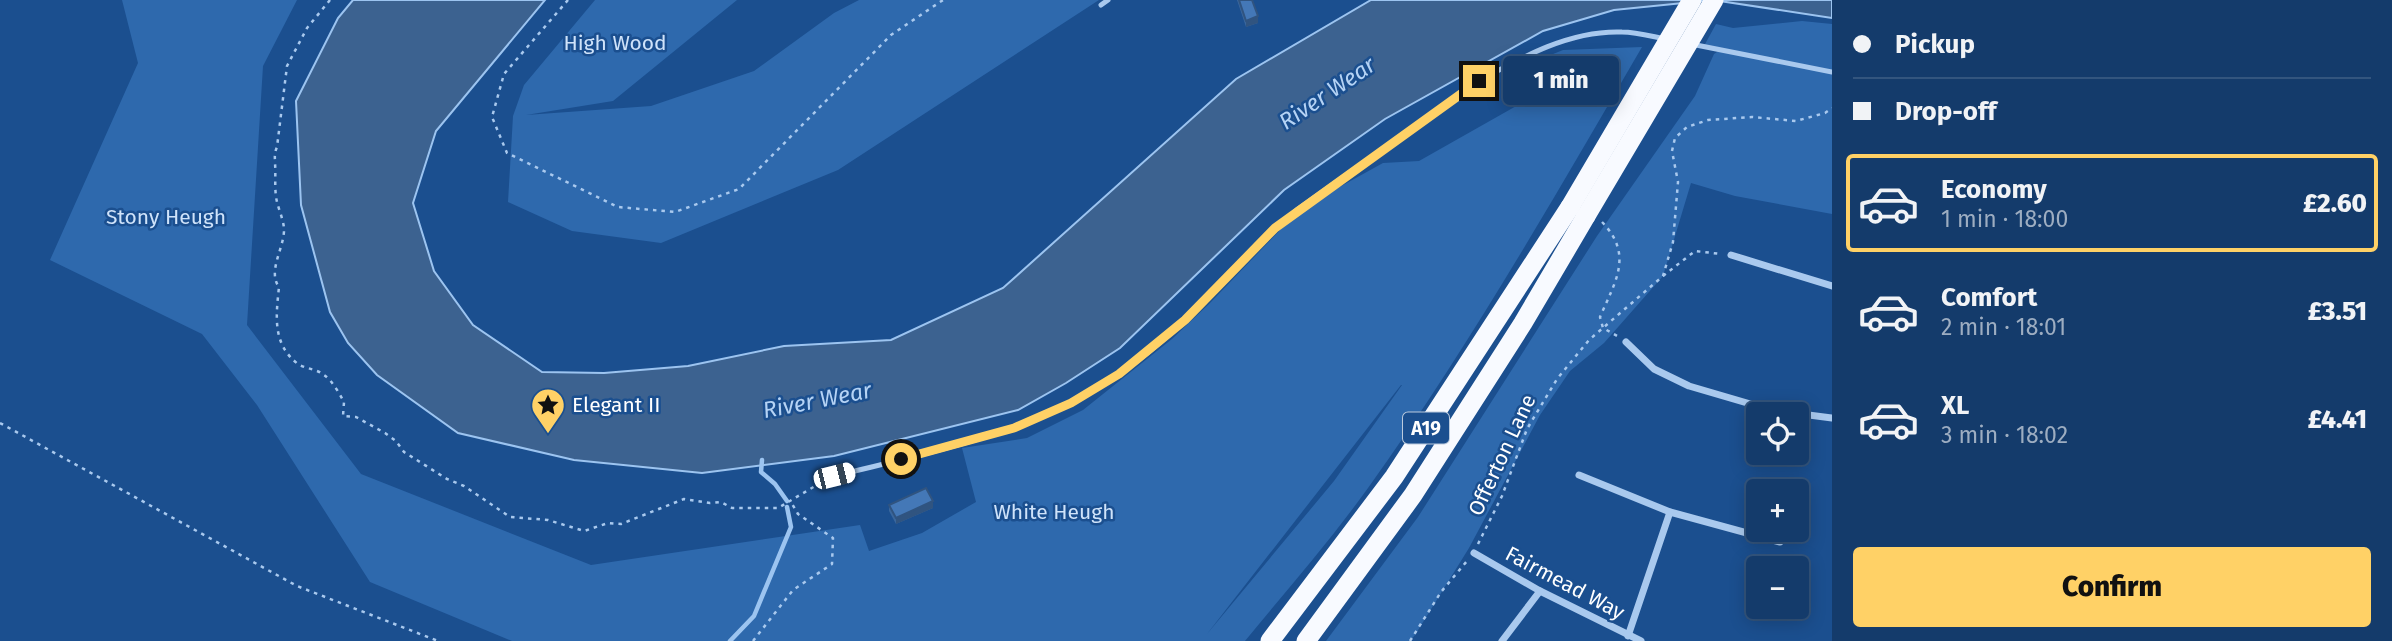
<!DOCTYPE html>
<meta charset="utf-8">
<style>
:root{--surface:#143b6b;--page:#214673;--text:#f1f3f6;--muted:#9dadc1;--line:#33557e;--accent:#ffd166}
body{margin:0;font-family:"Fira Sans",sans-serif;background:var(--page);color:var(--text);height:100vh;display:flex;flex-direction:column;font-size:26px;white-space:nowrap}
*{box-sizing:border-box;margin:0}
p{font-size:23px;color:var(--muted)}
.icon{flex:none;width:38px;height:38px;fill:none;stroke:currentColor;stroke-width:2;stroke-linecap:round;stroke-linejoin:round}
.map{position:relative;flex:1;overflow:hidden}
.drawer{display:flex;flex-direction:column;background:var(--surface);width:560px}
.drawer>*{flex:none}
.hud{display:grid;align-content:center;height:154px;padding:0 21px;background:var(--surface)}
.controls{position:absolute;left:1746px;top:402px;display:grid;gap:14px}
.controls a{display:grid;place-items:center;width:63px;height:63px;border-radius:7px;background:var(--surface);box-shadow:0 4px 18px #0003,0 0 0 2px var(--line);font-size:35px}
.end{position:absolute;width:32px;height:32px;margin:-16px;border:9px solid #ffd166;background:#111;box-shadow:0 0 0 4px #111}
.from{border-radius:50%}
.bubble{position:absolute;height:49px;border-radius:7px;background:var(--surface);box-shadow:0 4px 18px #0003,0 0 0 2px var(--line);font-size:23px;font-weight:800;line-height:49px;text-align:center}
.car{position:absolute;width:21px;height:42px;margin:-21px -10px;border-radius:9px;box-shadow:0 0 5px 2px #0007;background:linear-gradient(#fff 24%,#345 0 40%,#fff 0 76%,#345 0 86%,#fff 0)}
.hud b{display:flex;align-items:center;gap:24px;height:66px;font-size:26px}
.hud b+b{border-top:2px solid var(--line)}
.hud i{width:18px;height:18px;background:var(--text)}
ul{padding:0;list-style:none}
li{display:flex;align-items:center;gap:21px;height:98px;margin:0 14px 10px;padding:0 7px;border:4px solid transparent;border-radius:7px}
li div{flex:1}
li b{display:block;font-size:26px}
li em{font-style:normal;font-weight:800}
li.current{border-color:var(--accent)}
li>.icon{width:63px;height:63px;stroke-width:1.5}
.cta{display:flex;gap:14px;margin-top:auto;padding:14px 21px}
.cta a{flex:1;height:80px;border-radius:7px;background:var(--accent);color:#111;font-size:28px;font-weight:800;line-height:80px;text-align:center}
main{display:flex;flex:1;min-height:0}
.map>svg:first-child{display:block}
</style>
<main>
<div class="map">
<svg width="1832" height="641" viewBox="0 0 1832 641">
<rect width="100%" height="100%" fill="#1b4f8f"/>
<g fill="#2e69ad" fill-rule="evenodd">
<path d="M122 0H297L263 66 247 325 361 474 591 565 860 525 869 551 922 533 976 502 962 448 1027 438 1083 410 1172 339 1210 303 1282 228 1325 195 1383 163 1419 161 1518 105 1531 63 1563 50 1642 47C1555 196 1469 347 1368 488 1330 541 1286 591 1245 641H512L370 582 257 405 202 334 50 260 138 63ZM1402 385 1334 481 1207 634 1401 385Z"/>
<polygon points="595,0 737,0 613,101 526,115 651,106 754,71 834,13 859,0 1099,0 838,170 661,243 572,231 508,202 513,116 524,85"/>
<polygon points="1802,21 1832,24 1832,214 1735,196 1691,183 1663,276 1604,343 1570,371 1540,415 1469,548 1415,635 1410,641 1326,641 1418,517 1597,236 1695,96 1714,54 1720,50 1704,46 1716,24 1733,28"/>
</g>
<polygon fill="#3c6290" stroke="#9cc4f0" stroke-width="2" points="353,0 545,0 436,131 413,203 434,271 473,325 542,372 604,373 688,366 784,346 891,340 1003,288 1236,79 1371,0 1832,0 1832,18 1713,0 1614,10 1543,31 1385,119 1284,190 1120,348 1066,383 1018,410 834,456 702,473 574,460 458,433 377,375 348,343 330,312 301,205 296,101 338,18"/>
<g fill="none" stroke-linecap="round" stroke-linejoin="round">
<g stroke="#9cc4f0" stroke-width="4.5">
<polyline points="762,460 761,472 775,484 787,501"/>
<polyline points="730,641 754,616 791,527 787,507"/>
</g>
<g stroke="#a9c9ee" stroke-width="2.5" stroke-dasharray="3.5 5" stroke-linecap="butt">
<path d="M330 0 307 28 287 66 277 147C274 154 275 157 275 163 276 176 274 189 277 202 279 210 283 219 284 228 285 247 267 271 279 287 276 316 272 344 298 364 306 369 317 369 324 375 332 380 339 393 344 402L343 416 356 417 385 433 396 441 404 452 447 479 464 486 510 517 548 520 584 531 608 523 621 524 684 499 710 503 721 502 732 508H778L827 479"/>
<polyline points="568,0 504,74 492,117 507,153 618,207 675,212 739,189 891,35 943,0"/>
<path d="M1602 222C1634 255 1615 282 1600 317L1603 328 1619 337"/>
<polyline points="1663,276 1695,251 1721,254"/>
<polyline points="0,423 297,586 438,641"/>
<polyline points="1478,544 1502,496 1527,429 1557,379 1589,340 1663,276 1673,242 1678,182 1672,151 1675,138 1687,127 1708,120 1752,117 1796,121 1825,113 1832,108"/>
<polyline points="753,641 793,590 832,564 833,538 798,514 791,502"/>
<polyline points="1410,641 1441,592 1467,561"/>
</g>
<g stroke="#a9c9ee" stroke-width="5">
<polyline points="1101,5 1108,0"/>
<polyline points="1691,44 1832,72"/>
<path d="M834 476C932 452 1035 433 1118 375 1150 353 1180 326 1207 299 1237 269 1265 237 1298 209L1479 81C1522 57 1570 30 1622 32 1636 32 1650 36 1665 39"/>
</g>
<g stroke="#a9c9ee" stroke-width="7">
<polyline points="1731,255 1832,286"/>
<polyline points="1626,342 1654,369 1689,386 1771,410 1832,418"/>
<polyline points="1579,475 1670,512 1780,542"/>
<polyline points="1474,553 1540,591 1641,641"/>
<polyline points="1628,636 1670,512"/>
<polyline points="1502,641 1540,591"/>
</g>
<g stroke="#f8faff" stroke-width="19">
<polyline points="1270,641 1394,477 1570,207"/>
<polyline points="1306,641 1413,495 1523,323 1586,216"/>
</g>
<g stroke="#f8faff" stroke-width="19">
<polyline points="1570,207 1692,0"/>
<polyline points="1586,216 1714,0"/>
</g>
</g>
<g fill="#3a679d">
<polygon points="1237,0 1252,0 1258,23 1246,27"/>
<polygon points="889,505 933,508 896,524 889,511"/>
</g>
<g fill="#305480">
<polygon points="1258,16 1258,23 1246,27 1246,21"/>
<polygon points="933,501 933,508 896,524 896,518"/>
</g>
<g fill="#4478b7" stroke="#305480" stroke-width="2">
<polygon points="1239,0 1252,0 1258,16 1246,21"/>
<polygon points="926,488 933,501 896,518 889,505"/>
</g>
<g fill="none" stroke-linecap="round" stroke-linejoin="round">
<polyline stroke="#ffd166" stroke-width="9" points="901,459 1014,428 1071,403 1119,374 1185,320 1275,228 1479,81"/>
</g>
<defs>
<g id="sight-pin" transform="scale(1.75)"><path d="M0 17L-7.5 6A9.5 9.5 0 1 1 7.5 6Z" fill="#ffd166" stroke="#1b4f8f"/><path d="M0-6L1.8-2.2L6-1.7L2.9 1.2L3.7 5.4L0 3.3L-3.7 5.4L-2.9 1.2L-6-1.7L-1.8-2.2Z" fill="#111"/></g>
</defs>
<g fill-rule="evenodd">
<use href="#sight-pin" x="548" y="405"/>
</g>
<g text-anchor="middle" dominant-baseline="central" stroke-width="5" stroke-linejoin="round" paint-order="stroke">
<rect fill="#1b4f8f" stroke="#bbcadd" stroke-width="2" x="1403" y="412.5" width="46" height="31" rx="5"/>
<g font-size="19" font-weight="bold" fill="#fff">
<text x="1426" y="428">A19</text>
</g>
<g font-size="21" fill="#cfe3fa" stroke="#1b4f8f">
<text x="615" y="43">High Wood</text>
<text x="166" y="217">Stony Heugh</text>
<text x="1054" y="512">White Heugh</text>
</g>
<g font-size="21" fill="#fff" stroke="#1b4f8f" text-anchor="start">
<text x="572" y="405">Elegant II</text>
</g>
<g font-size="21" fill="#fff" stroke="#1b4f8f">
<text transform="translate(1502 455) rotate(-65)">Offerton Lane</text>
<text transform="translate(1565 583) rotate(28)">Fairmead Way</text>
</g>
<g font-size="23" font-style="italic" fill="#b5d3f5" stroke="#1b4f8f">
<text transform="translate(1327 93) rotate(-34)">River Wear</text>
<text transform="translate(817 400) rotate(-11)">River Wear</text>
</g>
</g>
</svg>
<div class="controls">
<a><svg class="icon" aria-label="locate" viewBox="0 0 24 24"><circle cx="12" cy="12" r="6"/><path d="M12 2v4M12 18v4M2 12h4M18 12h4"/></svg></a>
<a>+</a>
<a>−</a>
</div>
<i class="end from" style="left:901px;top:459px"></i>
<i class="end" style="left:1479px;top:81px"></i>
<div class="bubble" style="left:1503px;top:56px;width:116px">1 min</div>
<i class="car" style="left:834px;top:476px;rotate:76deg"></i>
</div>
<section class="drawer">
<div class="hud">
<b><i class="from"></i>Pickup</b>
<b><i></i>Drop-off</b>
</div>
<ul>
<li class="current"><svg class="icon" aria-label="car" viewBox="0 0 24 24"><path d="M5 17H2v-5l4-1 3-4h7l3 4 3 1v5h-3M9 17h6M6 11h13"/><circle cx="7" cy="17" r="2"/><circle cx="17" cy="17" r="2"/></svg><div><b>Economy</b><p>1 min · 18:00</p></div><em>£2.60</em></li>
<li><svg class="icon" aria-label="car" viewBox="0 0 24 24"><path d="M5 17H2v-5l4-1 3-4h7l3 4 3 1v5h-3M9 17h6M6 11h13"/><circle cx="7" cy="17" r="2"/><circle cx="17" cy="17" r="2"/></svg><div><b>Comfort</b><p>2 min · 18:01</p></div><em>£3.51</em></li>
<li><svg class="icon" aria-label="car" viewBox="0 0 24 24"><path d="M5 17H2v-5l4-1 3-4h7l3 4 3 1v5h-3M9 17h6M6 11h13"/><circle cx="7" cy="17" r="2"/><circle cx="17" cy="17" r="2"/></svg><div><b>XL</b><p>3 min · 18:02</p></div><em>£4.41</em></li>
</ul>
<div class="cta"><a>Confirm</a></div>
</section>
</main>
